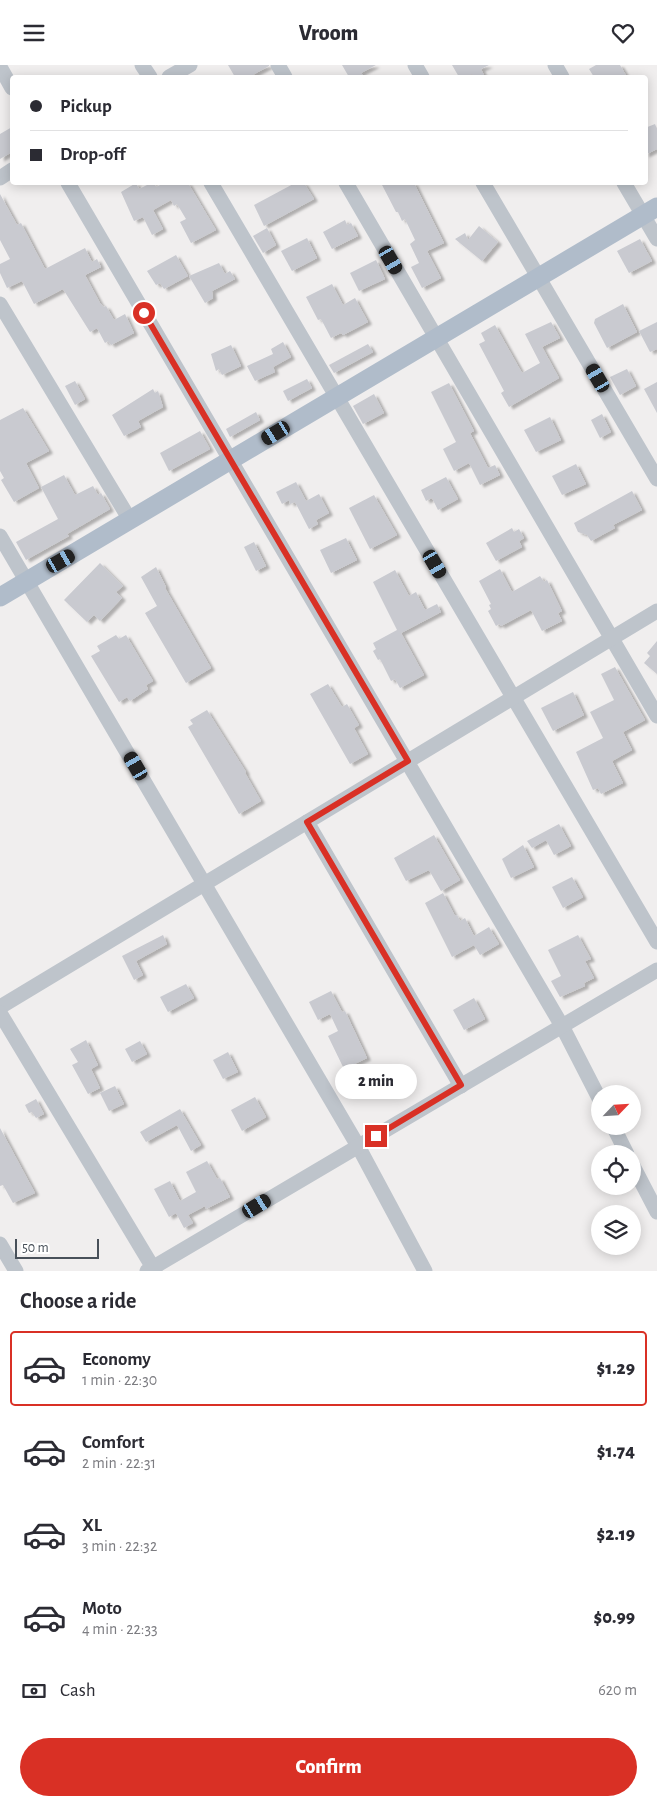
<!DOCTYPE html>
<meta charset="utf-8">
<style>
:root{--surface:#fff;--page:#f7f7f7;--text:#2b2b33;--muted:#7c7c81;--line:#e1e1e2;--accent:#d93025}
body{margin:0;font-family:"Alegreya Sans",sans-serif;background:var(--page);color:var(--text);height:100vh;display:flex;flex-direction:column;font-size:19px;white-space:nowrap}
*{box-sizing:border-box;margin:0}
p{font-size:16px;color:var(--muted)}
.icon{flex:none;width:28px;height:28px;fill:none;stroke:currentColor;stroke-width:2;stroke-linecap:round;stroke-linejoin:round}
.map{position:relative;height:1206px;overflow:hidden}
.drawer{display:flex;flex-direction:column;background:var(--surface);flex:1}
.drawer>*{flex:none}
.guide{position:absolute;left:10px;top:10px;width:638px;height:110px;border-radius:5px;box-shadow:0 2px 12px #0003;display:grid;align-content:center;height:110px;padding:0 20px;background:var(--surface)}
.needle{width:32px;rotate:65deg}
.controls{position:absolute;left:591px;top:1020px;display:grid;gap:10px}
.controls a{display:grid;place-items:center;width:50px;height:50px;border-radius:50%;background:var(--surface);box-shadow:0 2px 12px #0003;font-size:25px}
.scale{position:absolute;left:15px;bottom:12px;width:84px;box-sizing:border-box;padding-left:5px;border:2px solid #485059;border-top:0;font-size:14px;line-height:18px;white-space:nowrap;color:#485059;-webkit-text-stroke:4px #fff;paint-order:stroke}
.end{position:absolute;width:22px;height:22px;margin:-11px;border:6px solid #d93025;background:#fff;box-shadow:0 0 0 2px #fff}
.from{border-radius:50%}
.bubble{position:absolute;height:35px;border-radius:18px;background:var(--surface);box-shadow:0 2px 12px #0003;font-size:16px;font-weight:800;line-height:35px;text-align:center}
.car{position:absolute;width:15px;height:30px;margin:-15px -8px;border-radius:6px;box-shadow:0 0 4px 1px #0007;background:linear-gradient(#222 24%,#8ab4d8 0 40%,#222 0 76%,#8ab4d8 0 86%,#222 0)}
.guide b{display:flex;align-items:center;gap:18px;height:48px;font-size:19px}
.guide b+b{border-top:1px solid var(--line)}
.guide i{width:12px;height:12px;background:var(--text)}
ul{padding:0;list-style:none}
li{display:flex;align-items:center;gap:15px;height:75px;margin:0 10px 8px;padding:0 10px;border:2px solid transparent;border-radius:5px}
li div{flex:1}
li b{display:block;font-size:19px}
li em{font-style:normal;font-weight:800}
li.selected{border-color:var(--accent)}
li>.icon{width:45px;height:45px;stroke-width:1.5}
h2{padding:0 20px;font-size:22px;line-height:60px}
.pay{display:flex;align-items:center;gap:12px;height:55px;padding:0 20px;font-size:19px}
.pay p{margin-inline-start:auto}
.primary-button{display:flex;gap:10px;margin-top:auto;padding:10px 20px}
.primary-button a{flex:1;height:58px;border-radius:30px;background:var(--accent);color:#fff;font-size:20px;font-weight:800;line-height:58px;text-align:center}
header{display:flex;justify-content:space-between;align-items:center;height:65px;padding:0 20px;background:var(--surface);font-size:22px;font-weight:800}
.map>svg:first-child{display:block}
</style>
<header><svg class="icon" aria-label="menu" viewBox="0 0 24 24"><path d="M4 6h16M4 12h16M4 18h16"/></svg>Vroom<svg class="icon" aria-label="heart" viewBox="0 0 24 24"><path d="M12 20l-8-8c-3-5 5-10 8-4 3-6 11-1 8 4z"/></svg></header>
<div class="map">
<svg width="657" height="1206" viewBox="0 0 657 1206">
<defs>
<filter id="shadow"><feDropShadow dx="4" dy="2.5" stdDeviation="1" flood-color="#0004"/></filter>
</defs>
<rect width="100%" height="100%" fill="#f0eeee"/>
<g fill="#c9cad0" filter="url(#shadow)">
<polygon points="228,0 269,0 269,1 249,12 235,12"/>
<polygon points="342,0 376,0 361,8 364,12 349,12"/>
<polygon points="452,0 489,0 481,4 485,12 474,12 472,9 466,12 459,12"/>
<polygon points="596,0 620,0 627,12 594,12 589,4"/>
<polygon points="655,59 657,64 657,84 645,90 645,63"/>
<polygon points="12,62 12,87 0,94 0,69"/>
<polygon points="136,118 139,124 151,118 154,118 156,122 164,118 188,118 216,165 191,178 180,157 186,154 177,139 174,141 171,135 153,145 163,164 152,170 143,152 134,156 121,127"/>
<polygon points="295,118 304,118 314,134 264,161 254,140"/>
<polygon points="381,118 414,118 444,178 427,186 441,213 422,223 411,202 419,198 410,179 415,175 405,154 402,156 398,147 396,147"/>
<polygon points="0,129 17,160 21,158 45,204 85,183 92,197 97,194 101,202 85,210 100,238 104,242 106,241 114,255 125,249 134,268 111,280 108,276 105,278 97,263 90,267 63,224 34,239 22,216 7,223 0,208 0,199 10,194 0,175"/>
<polygon points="345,155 347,160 351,158 358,171 332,184 323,167"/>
<polygon points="479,161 498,177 482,196 455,174 465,168 468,175"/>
<polygon points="267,163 276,180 263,188 253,171"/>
<polygon points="307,173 317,193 292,206 281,186"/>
<polygon points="640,174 652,196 629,208 617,186"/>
<polygon points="176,190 188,211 164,224 160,218 156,220 147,206"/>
<polygon points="376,195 385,214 359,226 350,208"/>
<polygon points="219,198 225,209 230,206 235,214 212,226 213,233 205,238 189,211"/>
<polygon points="332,219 343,240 355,233 368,257 343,270 341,268 331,273 321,254 318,255 306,232"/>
<polygon points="623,239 637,267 607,283 594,258 595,254"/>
<polygon points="551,257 560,273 542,282 559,313 509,342 501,328 504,326 479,279 485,276 481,268 495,260 522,308 540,298 525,269"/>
<polygon points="657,257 657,284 650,287 639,266"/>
<polygon points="283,277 291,292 273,302 275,307 255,316 247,301 273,289 271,284"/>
<polygon points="368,279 373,287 334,308 329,300"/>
<polygon points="231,280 241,301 222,310 219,304 216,306 211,289"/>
<polygon points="627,304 636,321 620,330 610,312"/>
<polygon points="307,314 312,323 288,336 283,326"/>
<polygon points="75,316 85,334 75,340 65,321"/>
<polygon points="657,317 657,348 644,324"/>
<polygon points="449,318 474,366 470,368 488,403 495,400 500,410 480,420 469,398 454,406 443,384 456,377 431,327"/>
<polygon points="153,324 155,328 158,326 163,342 138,356 141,362 124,371 112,350"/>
<polygon points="374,329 384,348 363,359 353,341"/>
<polygon points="23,343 49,386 26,398 39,423 14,437 1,415 4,413 0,406 0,355"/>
<polygon points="256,347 260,355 230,372 226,364"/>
<polygon points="602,349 611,367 600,373 591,355"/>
<polygon points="550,352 561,375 536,387 524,365"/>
<polygon points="200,366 210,384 169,406 160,388"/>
<polygon points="576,399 586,419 562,430 552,411"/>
<polygon points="64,410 75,430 93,421 98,430 101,428 110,444 67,469 69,471 26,495 16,477 58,454 41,422"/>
<polygon points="446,412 458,434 438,445 432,433 426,436 421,425"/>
<polygon points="296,417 306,436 319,429 329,448 316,455 318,459 309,464 295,437 290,439 289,435 282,439 276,427"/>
<polygon points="632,426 642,445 613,460 615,463 591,476 587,470 578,467 574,458"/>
<polygon points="374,430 397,470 370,484 349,443"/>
<polygon points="512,463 514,467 519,464 524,473 519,476 522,482 496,496 486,478"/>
<polygon points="346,473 357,495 331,508 320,485"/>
<polygon points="254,477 266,501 256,506 244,482"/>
<polygon points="100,498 123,521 116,527 122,533 100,556 94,550 87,557 64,535"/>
<polygon points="156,502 166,522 165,523 211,603 186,618 145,548 157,541 141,512"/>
<polygon points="500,504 512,527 540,511 544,517 547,515 562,546 558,548 562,556 542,566 531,545 501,561 499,559 496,561 488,546 491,544 489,540 491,539 479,516"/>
<polygon points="395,505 409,531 416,527 425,545 437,539 441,547 401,568 424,610 400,623 395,614 391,616 380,594 378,595 373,586 376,584 373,578 397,565 373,517"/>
<polygon points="116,570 119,574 126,570 153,616 146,620 148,624 130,636 127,632 119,637 91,591 100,586 97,581"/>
<polygon points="657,576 657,609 644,598 650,591 647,588"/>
<polygon points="615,602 645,655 623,667 632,685 612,696 623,718 601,729 598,723 593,725 576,687 603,673 590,647 614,635 601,609"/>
<polygon points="328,619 342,642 347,639 359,660 354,663 368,689 350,699 310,629"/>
<polygon points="573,627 584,650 553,666 541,643"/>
<polygon points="207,645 246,707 245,708 261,736 239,749 188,662 193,659 190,655"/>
<polygon points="559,759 571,781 554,790 546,775 532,783 527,776"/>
<polygon points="434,770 460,815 441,826 429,805 406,816 394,793"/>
<polygon points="523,780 534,802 511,813 502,794"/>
<polygon points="572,812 583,832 563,843 552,822"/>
<polygon points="443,828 455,851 457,850 460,856 465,853 474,871 489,862 499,879 480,890 474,880 452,892 425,838"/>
<polygon points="163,870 167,879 136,896 143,910 134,915 122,891"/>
<polygon points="578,870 591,894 585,896 594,913 584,918 585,921 560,932 551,916 561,911 548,885"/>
<polygon points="186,919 194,933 168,947 160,932"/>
<polygon points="331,926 342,947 345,946 367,993 344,1004 328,971 338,966 330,949 318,955 309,937"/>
<polygon points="474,933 485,954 464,965 453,945"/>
<polygon points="86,975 98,1000 91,1004 100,1023 88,1029 72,1000 78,997 70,984"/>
<polygon points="140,976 147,989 132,997 125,984"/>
<polygon points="228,987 238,1007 223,1014 213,995"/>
<polygon points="115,1021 124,1039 109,1046 100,1028"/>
<polygon points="255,1032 266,1052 242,1066 231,1045"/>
<polygon points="36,1034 44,1049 36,1053 32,1047 29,1048 25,1040"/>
<polygon points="180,1044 201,1080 191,1086 177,1060 146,1077 140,1067"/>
<polygon points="0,1063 35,1128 13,1138 3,1120 0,1121"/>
<polygon points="207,1096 217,1114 220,1113 230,1132 206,1144 205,1141 188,1150 193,1158 184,1163 176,1148 169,1152 154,1124 170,1116 180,1136 196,1127 186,1107"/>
</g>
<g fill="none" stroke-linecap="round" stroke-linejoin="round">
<g stroke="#bec4cb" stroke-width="15">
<polyline points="142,0 150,12"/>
<polyline points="278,0 285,12"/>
<polyline points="415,0 422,12"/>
<polyline points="555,0 562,12"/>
<polyline points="0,2 12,23"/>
<polyline points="169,12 190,0"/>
<polyline points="0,113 12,105"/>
<polyline points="68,118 562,961 600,1035"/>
<polyline points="211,118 657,877"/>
<polyline points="346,118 657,651"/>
<polyline points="483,118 657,414"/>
<polyline points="624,118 657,174"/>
<polyline points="0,239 130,455"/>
<polyline points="0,471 358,1081 425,1206"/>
<polyline points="307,757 461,1021"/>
<polyline points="0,942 657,546"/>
<polyline points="0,948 155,1206"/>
<polyline points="613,1061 627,1089"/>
<polyline points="632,1099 657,1147"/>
<polyline points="0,1179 16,1206"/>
<polyline points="147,1206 657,905"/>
</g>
<polyline stroke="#b0bcca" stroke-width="19" points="0,532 657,142"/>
</g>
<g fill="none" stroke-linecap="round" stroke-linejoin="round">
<polyline stroke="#d93025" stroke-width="6" points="144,248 408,696 307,757 461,1020 376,1071"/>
</g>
</svg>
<div class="controls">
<a><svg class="needle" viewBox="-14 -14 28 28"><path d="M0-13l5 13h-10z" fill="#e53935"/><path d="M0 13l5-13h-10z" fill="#7c7c81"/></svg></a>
<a><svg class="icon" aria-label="locate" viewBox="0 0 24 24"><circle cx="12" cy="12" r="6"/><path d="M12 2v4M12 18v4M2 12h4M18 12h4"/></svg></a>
<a><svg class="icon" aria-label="layers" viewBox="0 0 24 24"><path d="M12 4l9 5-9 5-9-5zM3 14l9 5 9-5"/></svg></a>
</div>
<div class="scale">50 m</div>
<i class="end from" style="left:144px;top:248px"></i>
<i class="end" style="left:376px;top:1071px"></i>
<div class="bubble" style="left:335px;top:999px;width:82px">2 min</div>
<i class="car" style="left:391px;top:195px;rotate:150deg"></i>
<i class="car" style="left:598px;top:313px;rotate:330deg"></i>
<i class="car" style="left:276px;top:368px;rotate:239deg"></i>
<i class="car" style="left:61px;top:496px;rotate:60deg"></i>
<i class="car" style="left:435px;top:499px;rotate:150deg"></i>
<i class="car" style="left:136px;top:701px;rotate:330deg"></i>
<i class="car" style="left:257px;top:1141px;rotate:59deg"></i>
<div class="guide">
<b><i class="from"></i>Pickup</b>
<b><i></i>Drop-off</b>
</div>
</div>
<section class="drawer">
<h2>Choose a ride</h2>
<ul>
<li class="selected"><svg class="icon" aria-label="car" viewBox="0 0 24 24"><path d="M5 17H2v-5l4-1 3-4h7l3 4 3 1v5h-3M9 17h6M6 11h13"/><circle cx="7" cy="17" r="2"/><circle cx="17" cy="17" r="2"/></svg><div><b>Economy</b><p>1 min · 22:30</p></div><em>$1.29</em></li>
<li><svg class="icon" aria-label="car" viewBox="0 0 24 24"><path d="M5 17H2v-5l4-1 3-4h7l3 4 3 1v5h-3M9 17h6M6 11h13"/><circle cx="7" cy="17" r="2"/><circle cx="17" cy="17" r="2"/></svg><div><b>Comfort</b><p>2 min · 22:31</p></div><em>$1.74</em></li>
<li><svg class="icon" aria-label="car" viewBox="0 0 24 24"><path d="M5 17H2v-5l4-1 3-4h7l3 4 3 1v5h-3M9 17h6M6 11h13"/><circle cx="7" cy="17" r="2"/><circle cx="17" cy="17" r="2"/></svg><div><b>XL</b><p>3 min · 22:32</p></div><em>$2.19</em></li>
<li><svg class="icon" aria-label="car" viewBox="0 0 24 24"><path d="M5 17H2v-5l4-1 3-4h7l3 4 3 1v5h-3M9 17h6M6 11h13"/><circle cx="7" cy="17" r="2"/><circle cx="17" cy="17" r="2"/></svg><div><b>Moto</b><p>4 min · 22:33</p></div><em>$0.99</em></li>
</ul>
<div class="pay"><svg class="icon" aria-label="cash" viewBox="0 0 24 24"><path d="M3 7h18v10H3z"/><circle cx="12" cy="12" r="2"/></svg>Cash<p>620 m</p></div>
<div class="primary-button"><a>Confirm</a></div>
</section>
